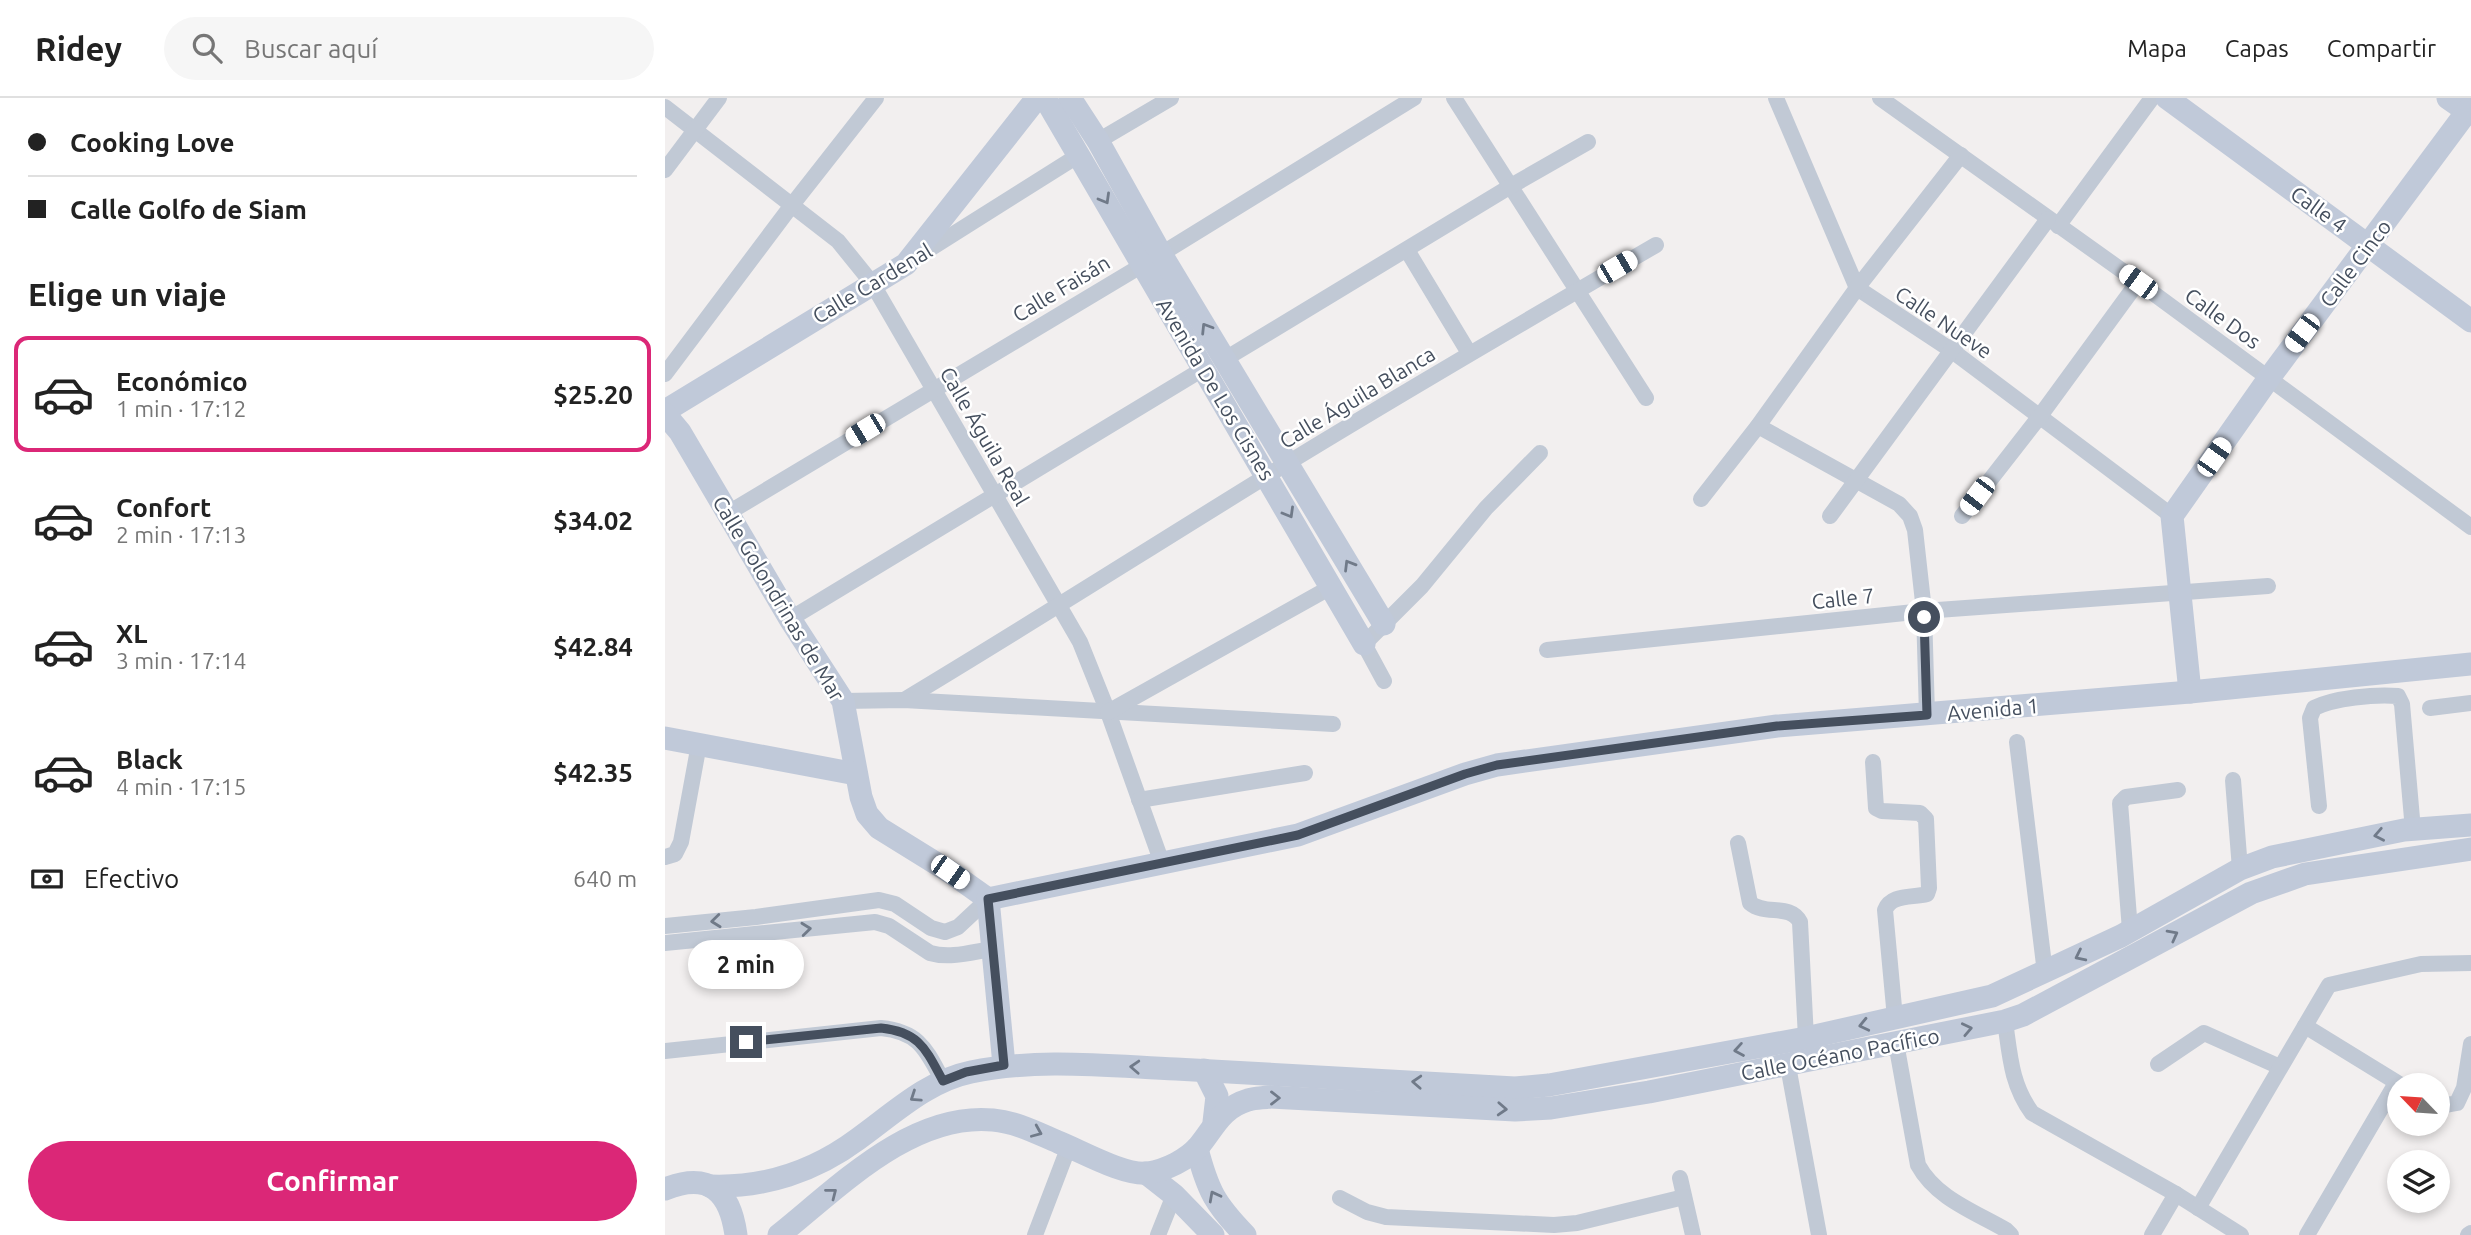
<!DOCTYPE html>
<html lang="es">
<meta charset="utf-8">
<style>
:root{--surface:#fff;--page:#f6f6f6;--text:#222;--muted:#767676;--line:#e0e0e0;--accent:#db2777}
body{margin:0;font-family:Ubuntu,sans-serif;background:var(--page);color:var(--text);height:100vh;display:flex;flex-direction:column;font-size:26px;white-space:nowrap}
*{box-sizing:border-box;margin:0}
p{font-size:23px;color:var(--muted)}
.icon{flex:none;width:38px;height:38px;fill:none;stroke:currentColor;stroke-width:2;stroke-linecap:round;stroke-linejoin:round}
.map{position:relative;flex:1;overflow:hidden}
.drawer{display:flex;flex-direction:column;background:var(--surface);width:665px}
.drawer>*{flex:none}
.banner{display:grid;align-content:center;height:154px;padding:0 28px;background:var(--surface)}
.needle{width:46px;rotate:295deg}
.tools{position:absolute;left:1722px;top:975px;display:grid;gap:14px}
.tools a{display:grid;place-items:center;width:63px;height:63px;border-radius:50%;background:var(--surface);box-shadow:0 4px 10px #0003;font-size:35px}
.end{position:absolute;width:32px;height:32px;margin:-16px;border:9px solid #454f5e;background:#fff;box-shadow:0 0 0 4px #fff}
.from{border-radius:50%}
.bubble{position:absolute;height:49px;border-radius:24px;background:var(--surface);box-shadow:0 4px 10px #0003;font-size:23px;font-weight:600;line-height:49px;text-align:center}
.car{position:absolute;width:21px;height:42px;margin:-21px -10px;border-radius:9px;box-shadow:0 0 5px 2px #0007;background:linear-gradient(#fff 24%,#345 0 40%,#fff 0 76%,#345 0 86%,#fff 0)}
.banner b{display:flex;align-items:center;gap:24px;height:66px;font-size:26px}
.banner b+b{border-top:2px solid var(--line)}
.banner i{width:18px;height:18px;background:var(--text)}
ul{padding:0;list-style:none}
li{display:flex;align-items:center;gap:21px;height:116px;margin:0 14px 10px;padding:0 14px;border:4px solid transparent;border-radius:14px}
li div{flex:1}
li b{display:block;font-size:26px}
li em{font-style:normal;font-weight:600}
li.on{border-color:var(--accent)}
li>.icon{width:63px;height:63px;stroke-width:1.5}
h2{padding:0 28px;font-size:32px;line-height:84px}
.pay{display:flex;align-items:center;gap:18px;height:77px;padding:0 28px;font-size:26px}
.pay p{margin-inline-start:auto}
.button{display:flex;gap:14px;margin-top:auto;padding:14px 28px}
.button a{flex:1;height:80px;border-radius:42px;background:var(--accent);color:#fff;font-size:28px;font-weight:600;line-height:80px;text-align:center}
header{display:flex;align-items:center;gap:42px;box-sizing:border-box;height:98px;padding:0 35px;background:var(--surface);border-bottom:2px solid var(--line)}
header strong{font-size:33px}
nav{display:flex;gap:38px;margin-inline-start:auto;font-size:24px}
.search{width:490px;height:63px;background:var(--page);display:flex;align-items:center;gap:18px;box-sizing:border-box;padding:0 24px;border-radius:38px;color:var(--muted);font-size:26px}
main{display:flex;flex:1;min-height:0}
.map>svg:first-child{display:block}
</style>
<header>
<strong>Ridey</strong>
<div class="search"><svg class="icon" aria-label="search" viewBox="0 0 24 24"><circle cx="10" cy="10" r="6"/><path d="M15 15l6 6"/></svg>Buscar aquí</div>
<nav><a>Mapa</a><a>Capas</a><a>Compartir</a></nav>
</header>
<main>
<section class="drawer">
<div class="banner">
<b><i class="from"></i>Cooking Love</b>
<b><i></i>Calle Golfo de Siam</b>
</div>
<h2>Elige un viaje</h2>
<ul>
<li class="on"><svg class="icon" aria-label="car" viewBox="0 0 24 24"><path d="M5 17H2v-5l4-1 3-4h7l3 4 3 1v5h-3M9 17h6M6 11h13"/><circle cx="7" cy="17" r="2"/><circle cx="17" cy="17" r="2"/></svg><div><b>Económico</b><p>1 min · 17:12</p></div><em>$25.20</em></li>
<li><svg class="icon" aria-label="car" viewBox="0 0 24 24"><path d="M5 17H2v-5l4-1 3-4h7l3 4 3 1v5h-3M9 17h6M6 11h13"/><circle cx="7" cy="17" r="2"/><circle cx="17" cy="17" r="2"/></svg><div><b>Confort</b><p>2 min · 17:13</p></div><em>$34.02</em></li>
<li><svg class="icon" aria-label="car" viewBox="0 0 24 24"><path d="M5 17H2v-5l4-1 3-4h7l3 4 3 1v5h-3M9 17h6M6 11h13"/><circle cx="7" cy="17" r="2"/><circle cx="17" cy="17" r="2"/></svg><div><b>XL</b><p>3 min · 17:14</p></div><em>$42.84</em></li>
<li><svg class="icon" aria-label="car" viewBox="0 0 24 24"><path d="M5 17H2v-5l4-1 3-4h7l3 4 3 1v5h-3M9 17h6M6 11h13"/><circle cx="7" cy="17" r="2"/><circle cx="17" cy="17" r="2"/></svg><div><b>Black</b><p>4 min · 17:15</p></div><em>$42.35</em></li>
</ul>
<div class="pay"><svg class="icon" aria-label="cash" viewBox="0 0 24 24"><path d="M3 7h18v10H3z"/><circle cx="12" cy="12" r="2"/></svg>Efectivo<p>640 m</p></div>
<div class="button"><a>Confirmar</a></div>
</section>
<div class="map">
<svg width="1806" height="1137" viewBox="0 0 1806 1137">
<rect width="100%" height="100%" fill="#f2efef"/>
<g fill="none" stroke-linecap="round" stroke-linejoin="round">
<g stroke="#c1c9d5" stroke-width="16">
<polyline points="789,0 981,300"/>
<polyline points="1111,0 1192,190 1286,252 1507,418"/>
<polyline points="1215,0 1473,184 1806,429"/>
<polyline points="0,9 173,143 207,185 415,544 443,614 497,765"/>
<polyline points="433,43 506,0"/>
<polyline points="0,72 54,0"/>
<polyline points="1393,128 1487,0"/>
<polyline points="742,152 804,255"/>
<polyline points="252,159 414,57"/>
<polyline points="560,261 846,88 923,44"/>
<polyline points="0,276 127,107 211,0"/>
<polyline points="1093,328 1234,406 1245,418 1250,432 1259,513 1262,617"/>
<polyline points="1036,401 1093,328 1192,190 1296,57"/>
<polyline points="63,415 496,156 749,0"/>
<polyline points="1165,418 1383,121"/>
<polyline points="1297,418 1375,318 1473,184"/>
<polyline points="125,521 538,271"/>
<polyline points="882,552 1259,513 1603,488"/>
<polyline points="719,583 699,546 757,488 821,410 875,355"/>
<path d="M239 602C369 524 497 442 626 363 747 289 869 218 991 147"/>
<polyline points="178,603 239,602 668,626"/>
<polyline points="1765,610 1806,605"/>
<polyline points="443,614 666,489"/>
<polyline points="1352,644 1380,875"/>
<path d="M1208 664 1211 710 1217 713 1255 715 1261 721 1264 790 1262 796C1247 800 1226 796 1220 812L1230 920"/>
<polyline points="1568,682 1575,771"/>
<polyline points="474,702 640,675"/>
<path d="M1654 708 1645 620 1649 610C1669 600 1710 596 1733 598L1737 606 1748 732"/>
<path d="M1073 745 1085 805C1100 818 1125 805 1135 824L1141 940"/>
<polyline points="0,759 10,756 16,744 34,646"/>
<polyline points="0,828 91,819 214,802 230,806 266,830 280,834 293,829 323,801"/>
<polyline points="1465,832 1455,705 1461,699 1513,692"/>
<path d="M0 845 210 824 224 828 265 855C285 861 307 854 327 851"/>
<path d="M1340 923C1345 958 1346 986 1367 1015L1511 1096 1576 1137"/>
<polyline points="1640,928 1736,987"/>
<path d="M1231 945 1253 1067C1271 1100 1308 1113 1341 1132L1346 1137"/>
<path d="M0 953 216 930C255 934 261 952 278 983"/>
<polyline points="1493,966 1539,935 1615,969"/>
<polyline points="1123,968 1154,1137"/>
<polyline points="1773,1003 1781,1007 1792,1005 1799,990 1806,946"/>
<polyline points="1015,1080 1028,1137"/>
<polyline points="675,1100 702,1114 721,1119 889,1127 912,1125 1019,1099"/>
<polyline points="1533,1110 1664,887 1756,866 1806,865"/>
<polyline points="370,1137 404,1048"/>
<polyline points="493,1137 509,1097"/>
<polyline points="1487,1137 1511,1096"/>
<polyline points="1642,1137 1731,985"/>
<polyline points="1803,1137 1806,1135"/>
</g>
<g stroke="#c0c9d9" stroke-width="23">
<polyline points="380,0 699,546"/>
<polyline points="405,0 433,43 496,156 719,526"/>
<polyline points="1502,0 1806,223"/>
<polyline points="1783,0 1806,16"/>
<polyline points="0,313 241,166 372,0"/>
<polyline points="0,316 15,334 125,521 178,603 196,699 202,716 214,730 285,774 323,801"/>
<polyline points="1525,594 1507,418 1604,280 1806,8"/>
<polyline points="0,640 191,676"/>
<polyline points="323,801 633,737 800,676 832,667 1112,628 1525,594 1806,566"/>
<polyline points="323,801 339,967"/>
<polyline points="539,972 552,998 549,1024"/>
<path d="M532 1051C543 1093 550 1106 580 1137"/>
<polyline points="481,1075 509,1097 548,1137"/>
<path d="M45 1088C99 1090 150 1073 193 1041 228 1016 262 983 306 974 373 960 443 968 511 971 624 977 737 984 850 990L884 987 1141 940 1327 898 1456 838 1575 771 1607 759 1739 732 1806 727"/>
<path d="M0 1091C45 1073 65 1094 71 1137"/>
<path d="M114 1137C173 1090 246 1014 328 1022 351 1024 372 1035 393 1044 416 1053 459 1078 483 1075 501 1072 522 1062 534 1048 549 1030 556 1010 583 1002 589 1000 597 1000 604 999L850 1012 886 1010 984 994 1340 923 1358 917 1586 795 1640 776 1806 751"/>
</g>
</g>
<defs><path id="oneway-chevron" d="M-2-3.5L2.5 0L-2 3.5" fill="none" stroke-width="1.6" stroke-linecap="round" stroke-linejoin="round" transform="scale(1.75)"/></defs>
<g stroke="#707a89">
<use href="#oneway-chevron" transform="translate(440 101) rotate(60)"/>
<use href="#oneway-chevron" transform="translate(541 230) rotate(-122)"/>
<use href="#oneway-chevron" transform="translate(624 415) rotate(60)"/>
<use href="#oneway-chevron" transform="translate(684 467) rotate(-121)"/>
<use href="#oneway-chevron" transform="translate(1714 737) rotate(169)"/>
<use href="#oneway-chevron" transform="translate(1508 837) rotate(-28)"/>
<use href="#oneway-chevron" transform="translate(1415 858) rotate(154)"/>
<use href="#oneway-chevron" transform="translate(1199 927) rotate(167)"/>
<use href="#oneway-chevron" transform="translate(1302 931) rotate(-12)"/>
<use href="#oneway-chevron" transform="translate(1074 952) rotate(170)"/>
<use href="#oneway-chevron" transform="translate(470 969) rotate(-177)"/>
<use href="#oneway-chevron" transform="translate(752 984) rotate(-177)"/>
<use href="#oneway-chevron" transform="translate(250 999) rotate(146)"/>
<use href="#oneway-chevron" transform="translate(610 1000)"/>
<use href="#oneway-chevron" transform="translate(837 1011) rotate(3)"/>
<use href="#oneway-chevron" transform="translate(372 1034) rotate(23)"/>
<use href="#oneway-chevron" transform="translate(167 1095) rotate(-38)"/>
<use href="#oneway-chevron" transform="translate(549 1098) rotate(-118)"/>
</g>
<g stroke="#707a88">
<use href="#oneway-chevron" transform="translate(51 823) rotate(174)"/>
<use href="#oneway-chevron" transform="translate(141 831) rotate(-6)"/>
</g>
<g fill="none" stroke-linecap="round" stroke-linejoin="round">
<path stroke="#454f5e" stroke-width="9" d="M81 944 216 930C255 934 261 952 278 983L301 974 339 967 323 801 633 737 800 676 832 667 1112 628 1262 617 1259 519"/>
</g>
<g text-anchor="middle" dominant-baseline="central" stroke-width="5" stroke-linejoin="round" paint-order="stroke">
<g font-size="21" fill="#454f5e" stroke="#fff">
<text transform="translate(1654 111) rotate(36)">Calle 4</text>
<text transform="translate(1690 165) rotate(-53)">Calle Cinco</text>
<text transform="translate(207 185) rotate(-31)">Calle Cardenal</text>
<text transform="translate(396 190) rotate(-31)">Calle Faisán</text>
<text transform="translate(1558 220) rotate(36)">Calle Dos</text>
<text transform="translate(1279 224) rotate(34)">Calle Nueve</text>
<text transform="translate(551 291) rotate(59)">Avenida De Los Cisnes</text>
<text transform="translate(692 299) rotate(-31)">Calle Águila Blanca</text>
<text transform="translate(320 338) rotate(60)">Calle Águila Real</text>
<text transform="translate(114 500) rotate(59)">Calle Golondrinas de Mar</text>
<text transform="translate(1178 500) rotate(-6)">Calle 7</text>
<text transform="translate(1328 611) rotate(-5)">Avenida 1</text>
<text transform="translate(1175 956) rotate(-11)">Calle Océano Pacífico</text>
</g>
</g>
</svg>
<div class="tools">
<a><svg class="needle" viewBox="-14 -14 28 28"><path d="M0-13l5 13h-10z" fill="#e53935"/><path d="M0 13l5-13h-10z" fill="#767676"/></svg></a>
<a><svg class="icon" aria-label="layers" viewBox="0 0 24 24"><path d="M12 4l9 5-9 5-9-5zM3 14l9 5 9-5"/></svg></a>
</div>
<i class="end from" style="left:1259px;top:519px"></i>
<i class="end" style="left:81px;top:944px"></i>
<div class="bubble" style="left:23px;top:842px;width:116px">2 min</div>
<i class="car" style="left:952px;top:169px;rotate:60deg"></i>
<i class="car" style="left:1473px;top:184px;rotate:306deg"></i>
<i class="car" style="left:1637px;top:235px;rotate:217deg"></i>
<i class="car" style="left:200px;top:332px;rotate:239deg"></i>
<i class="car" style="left:1549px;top:359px;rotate:35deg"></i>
<i class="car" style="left:1312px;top:398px;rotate:217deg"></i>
<i class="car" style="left:285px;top:774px;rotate:125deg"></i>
</div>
</main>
